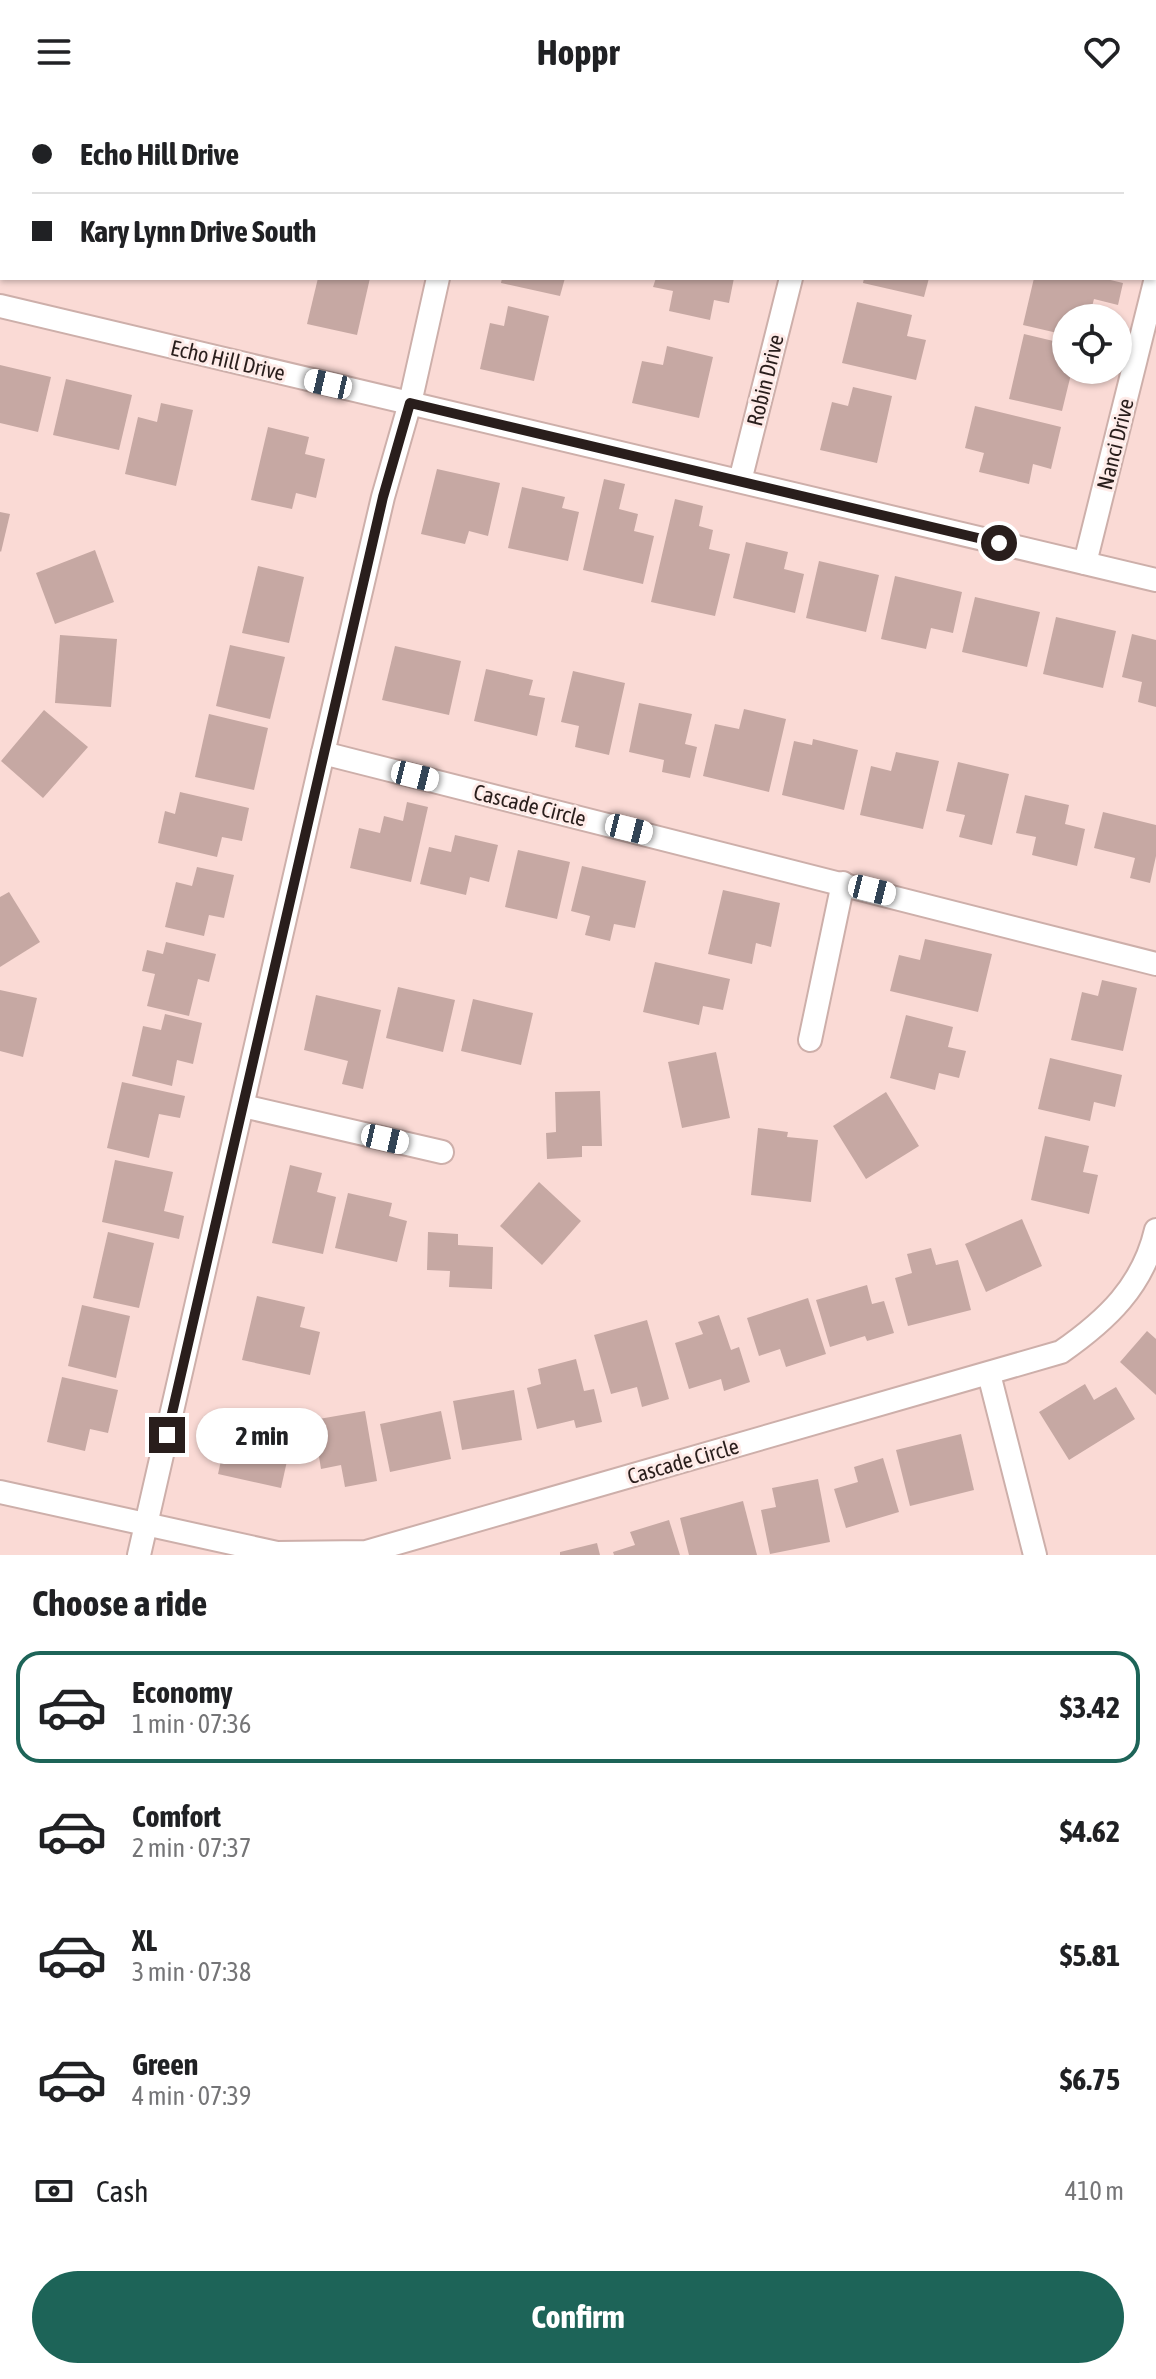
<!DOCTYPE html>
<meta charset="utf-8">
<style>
:root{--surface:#fff;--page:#f2f2f2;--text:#202124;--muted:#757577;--line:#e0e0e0;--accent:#1d6458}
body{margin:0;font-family:"Asap Condensed",sans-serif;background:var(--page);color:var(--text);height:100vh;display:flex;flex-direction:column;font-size:30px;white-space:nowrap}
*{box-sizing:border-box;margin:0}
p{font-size:26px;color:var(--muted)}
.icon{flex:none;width:44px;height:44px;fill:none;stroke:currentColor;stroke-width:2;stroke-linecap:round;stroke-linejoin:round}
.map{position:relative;height:1451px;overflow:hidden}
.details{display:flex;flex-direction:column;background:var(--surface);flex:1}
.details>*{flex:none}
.top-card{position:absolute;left:0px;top:0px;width:1156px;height:176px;box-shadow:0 2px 6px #0004;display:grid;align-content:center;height:176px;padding:0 32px;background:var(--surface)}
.buttons{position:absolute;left:1052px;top:200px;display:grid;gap:16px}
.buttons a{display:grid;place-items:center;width:80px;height:80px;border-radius:50%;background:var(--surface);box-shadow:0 2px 6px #0004;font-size:40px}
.end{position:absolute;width:36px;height:36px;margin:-18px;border:10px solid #291e1c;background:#fff;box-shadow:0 0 0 4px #fff}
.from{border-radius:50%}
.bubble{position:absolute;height:56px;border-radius:28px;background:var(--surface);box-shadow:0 2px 6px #0004;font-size:26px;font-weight:700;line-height:56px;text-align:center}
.car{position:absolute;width:24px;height:48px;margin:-24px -12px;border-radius:10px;box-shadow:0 0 6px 2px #0007;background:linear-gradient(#fff 24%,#345 0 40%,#fff 0 76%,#345 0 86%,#fff 0)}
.top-card b{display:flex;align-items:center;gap:28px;height:76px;font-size:30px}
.top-card b+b{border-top:2px solid var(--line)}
.top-card i{width:20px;height:20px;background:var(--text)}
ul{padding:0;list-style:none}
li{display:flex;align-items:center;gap:24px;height:112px;margin:0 16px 12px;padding:0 16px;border:4px solid transparent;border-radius:24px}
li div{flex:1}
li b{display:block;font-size:30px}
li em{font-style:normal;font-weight:700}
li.current{border-color:var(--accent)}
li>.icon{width:72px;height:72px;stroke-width:1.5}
h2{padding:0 32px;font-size:36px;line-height:96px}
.pay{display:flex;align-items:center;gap:20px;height:88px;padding:0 32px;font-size:30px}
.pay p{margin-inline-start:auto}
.button{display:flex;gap:16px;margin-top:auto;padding:16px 32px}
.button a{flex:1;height:92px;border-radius:48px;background:var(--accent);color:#fff;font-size:32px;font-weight:700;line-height:92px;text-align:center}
header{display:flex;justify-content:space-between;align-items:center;height:104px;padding:0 32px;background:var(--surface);font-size:36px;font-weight:700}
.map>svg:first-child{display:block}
</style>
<header><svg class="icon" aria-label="menu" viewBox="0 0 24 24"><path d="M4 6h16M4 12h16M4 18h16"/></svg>Hoppr<svg class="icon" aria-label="heart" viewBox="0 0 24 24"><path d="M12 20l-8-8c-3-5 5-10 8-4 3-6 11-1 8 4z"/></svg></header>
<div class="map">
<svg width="1156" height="1451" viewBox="0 0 1156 1451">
<rect width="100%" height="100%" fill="#fadad5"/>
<g fill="#c6a8a3">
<polygon points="318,174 370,174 357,231 307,220"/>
<polygon points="502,174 565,174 560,192 501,179"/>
<polygon points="656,174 734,174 729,199 714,196 710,216 669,207 673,187 653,183"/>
<polygon points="864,174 929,174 924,193 863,179"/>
<polygon points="1034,174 1102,174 1123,179 1118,201 1094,195 1089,214 1066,214 1066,231 1023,221"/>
<polygon points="857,198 912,211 907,232 926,236 916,276 842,259"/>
<polygon points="508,202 549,212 534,277 480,265 490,219 504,222"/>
<polygon points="1024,230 1066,240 1066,266 1072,266 1062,307 1009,295"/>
<polygon points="667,242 713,253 699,314 632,299 642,257 663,261"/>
<polygon points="0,261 51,273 38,328 0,319"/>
<polygon points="66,275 132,291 119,346 53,331"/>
<polygon points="853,283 892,292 877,359 820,346 832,298 848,302"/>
<polygon points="161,299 193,306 176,382 125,370 138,313 157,318"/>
<polygon points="975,302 1061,323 1051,365 1033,360 1029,380 979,368 984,349 965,344"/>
<polygon points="268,323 309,333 305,350 325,355 316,394 296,389 292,405 251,396"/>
<polygon points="437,365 500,379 488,432 469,427 465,440 421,430"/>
<polygon points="604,375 625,380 619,405 638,410 634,427 654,432 643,480 583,466"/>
<polygon points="522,383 565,393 562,404 579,408 568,457 508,444"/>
<polygon points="675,395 703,402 699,422 713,426 709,445 730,450 715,512 651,498"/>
<polygon points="0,408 10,410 1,448 0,447"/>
<polygon points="746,438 788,448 784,465 804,470 795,509 733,494"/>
<polygon points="95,446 114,498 55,520 36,469"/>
<polygon points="819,457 879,471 866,528 806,514"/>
<polygon points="258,462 304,473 289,539 242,529"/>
<polygon points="895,472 962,488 953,529 931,524 926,545 881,535"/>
<polygon points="975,493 1040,508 1027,563 962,548"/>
<polygon points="1056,513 1116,527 1103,584 1043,570"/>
<polygon points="1132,530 1156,536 1156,603 1138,598 1142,578 1122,573"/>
<polygon points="60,531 117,535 111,603 55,599"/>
<polygon points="230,541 285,553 270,615 216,602"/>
<polygon points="395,542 461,557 449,611 382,596"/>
<polygon points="486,565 533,576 529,591 545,594 537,632 474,617"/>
<polygon points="573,567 625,579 609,651 575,643 579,622 561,618"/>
<polygon points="639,599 692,610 685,640 697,643 690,674 662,668 664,656 629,648"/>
<polygon points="744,605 786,615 769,688 703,672 715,620 739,625"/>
<polygon points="44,606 88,643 43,694 1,657"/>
<polygon points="209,610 268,624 254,686 195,673"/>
<polygon points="813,635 858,646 844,706 782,691 794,637 812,641"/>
<polygon points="896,648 939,657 923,725 860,711 871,662 891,667"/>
<polygon points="958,658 1009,670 992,741 959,733 965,711 946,707"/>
<polygon points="180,688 249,704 242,737 222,733 217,753 158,739 165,707 175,710"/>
<polygon points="1025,691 1069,701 1065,720 1085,725 1077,762 1032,751 1036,733 1016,729"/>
<polygon points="407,698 428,703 411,778 350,764 359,724 380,729 384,712 403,717"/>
<polygon points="1103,708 1156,721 1156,752 1150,779 1130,774 1135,754 1094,744"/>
<polygon points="455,731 498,741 489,778 470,773 466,791 420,780 429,743 451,748"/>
<polygon points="518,746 570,758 557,815 505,803"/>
<polygon points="582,762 646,777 635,824 614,820 610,837 585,831 590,812 571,807"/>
<polygon points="197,763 234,771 224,814 209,811 204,832 165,823 176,778 192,782"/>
<polygon points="723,786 780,799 771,843 756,839 752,860 708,850"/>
<polygon points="9,788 40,838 0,863 0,793"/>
<polygon points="925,835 992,850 978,908 890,887 899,851 920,856"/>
<polygon points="166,838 216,850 209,878 198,875 189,912 147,902 155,870 142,867 147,846 163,850"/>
<polygon points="655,858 730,875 723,906 703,902 699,921 643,908"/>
<polygon points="1102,876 1137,884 1123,947 1071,936 1082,888 1098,892"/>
<polygon points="398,883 455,896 443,948 386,934"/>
<polygon points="0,886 37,894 23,953 0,947"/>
<polygon points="316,891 381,906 363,985 342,980 348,957 304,946"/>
<polygon points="473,895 533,909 521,961 461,947"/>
<polygon points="165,910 202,919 193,960 177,956 172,982 132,972 143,922 161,926"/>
<polygon points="906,911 953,923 948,943 966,947 959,974 939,969 935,986 890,974"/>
<polygon points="716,948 730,1014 682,1024 668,958"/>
<polygon points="1050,954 1122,971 1115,1003 1094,998 1090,1017 1038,1005"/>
<polygon points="122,978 185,992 180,1014 159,1010 149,1054 107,1044"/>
<polygon points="600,987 602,1042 582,1042 582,1053 547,1055 546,1029 556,1028 555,988"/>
<polygon points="886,988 919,1042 866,1075 833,1022"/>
<polygon points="758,1024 788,1028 787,1033 818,1036 811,1098 751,1091"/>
<polygon points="1045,1032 1089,1042 1083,1068 1098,1071 1089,1110 1031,1096"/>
<polygon points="115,1056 173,1068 164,1107 184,1112 179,1135 102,1118"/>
<polygon points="290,1061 322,1069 317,1088 336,1093 323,1150 272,1139"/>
<polygon points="539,1078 581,1117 542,1161 500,1122"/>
<polygon points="348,1089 392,1099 389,1112 407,1117 397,1158 335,1144"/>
<polygon points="1022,1115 1042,1162 986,1188 965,1140"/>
<polygon points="108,1128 154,1139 139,1204 93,1194"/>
<polygon points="428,1128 458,1130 458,1141 493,1143 492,1185 449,1183 450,1167 427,1166"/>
<polygon points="931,1144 936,1161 958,1156 971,1206 908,1222 895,1174 912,1169 907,1150"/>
<polygon points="867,1181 872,1200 884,1197 894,1229 867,1237 865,1232 830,1243 816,1196"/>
<polygon points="257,1192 305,1203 300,1223 320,1228 310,1271 242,1256"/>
<polygon points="808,1194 826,1250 786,1263 780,1245 759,1252 747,1214"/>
<polygon points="82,1201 130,1212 116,1274 68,1262"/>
<polygon points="719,1211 731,1246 739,1243 750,1278 724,1287 721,1275 689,1285 675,1239 703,1230 698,1218"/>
<polygon points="647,1216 669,1295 642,1303 637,1283 611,1290 594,1231"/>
<polygon points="1147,1227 1156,1235 1156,1291 1120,1258"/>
<polygon points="576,1255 584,1287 594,1285 602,1318 576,1324 574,1316 537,1325 527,1284 541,1280 538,1265"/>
<polygon points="62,1273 118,1286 108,1329 90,1325 85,1347 47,1338"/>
<polygon points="1085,1280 1094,1296 1116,1283 1135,1315 1069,1356 1039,1308"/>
<polygon points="514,1286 522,1336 462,1346 453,1297"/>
<polygon points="365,1307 377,1377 345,1383 341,1361 321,1365 313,1316"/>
<polygon points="441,1307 451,1355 390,1368 380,1320"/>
<polygon points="230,1316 293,1330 281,1384 218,1370"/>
<polygon points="961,1330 974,1386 910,1402 896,1346"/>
<polygon points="883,1354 899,1408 846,1424 834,1385 858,1378 854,1363"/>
<polygon points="818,1375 830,1438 770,1450 761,1406 776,1403 772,1384"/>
<polygon points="743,1397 757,1451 689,1451 680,1414"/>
<polygon points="669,1416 680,1451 614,1451 613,1448 635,1441 630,1428"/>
<polygon points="597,1439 600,1451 560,1451 560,1448"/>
</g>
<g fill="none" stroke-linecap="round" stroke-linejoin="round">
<g stroke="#cdafaa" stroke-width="26">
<g id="minor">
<polyline points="135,2 136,0"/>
<polyline points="477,2 478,0"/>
<polyline points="834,2 834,0"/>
<polyline points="0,202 1156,476"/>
<polyline points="740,377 791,174"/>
<polyline points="1085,459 1156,174"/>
<polyline points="323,649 1156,860"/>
<polyline points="810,936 843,779"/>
<polyline points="243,1002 442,1048"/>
<polyline points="989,1270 1035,1451"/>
<path d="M0 1388 277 1449 366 1448 1061 1248C1107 1216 1143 1182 1156 1126"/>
<polyline points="139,1451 323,649 383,393 410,299 438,174"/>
</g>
</g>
<use href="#minor" stroke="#fff" stroke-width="22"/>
</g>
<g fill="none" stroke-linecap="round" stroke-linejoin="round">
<polyline stroke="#291e1c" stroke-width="10" points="167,1331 383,393 410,299 999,439"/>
</g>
<g text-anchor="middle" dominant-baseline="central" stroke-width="6" stroke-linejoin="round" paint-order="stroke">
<g font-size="22" fill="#291e1c" stroke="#feebe8">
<text transform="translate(228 256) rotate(13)">Echo Hill Drive</text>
<text transform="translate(765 276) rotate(-76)">Robin Drive</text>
<text transform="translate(1115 340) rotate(-76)">Nanci Drive</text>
<text transform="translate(530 701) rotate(14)">Cascade Circle</text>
<text transform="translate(683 1357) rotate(-16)">Cascade Circle</text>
</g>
</g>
</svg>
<div class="buttons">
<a><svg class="icon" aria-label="locate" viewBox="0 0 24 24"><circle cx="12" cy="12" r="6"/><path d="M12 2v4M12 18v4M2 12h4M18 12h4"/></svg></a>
</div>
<i class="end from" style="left:999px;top:439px"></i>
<i class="end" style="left:167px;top:1331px"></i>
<div class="bubble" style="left:196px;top:1304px;width:132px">2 min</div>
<i class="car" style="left:328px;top:280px;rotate:283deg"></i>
<i class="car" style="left:415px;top:672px;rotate:104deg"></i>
<i class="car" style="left:629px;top:725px;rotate:104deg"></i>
<i class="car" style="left:872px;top:786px;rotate:104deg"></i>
<i class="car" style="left:385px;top:1035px;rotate:103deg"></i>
<div class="top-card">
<b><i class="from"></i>Echo Hill Drive</b>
<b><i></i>Kary Lynn Drive South</b>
</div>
</div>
<section class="details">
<h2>Choose a ride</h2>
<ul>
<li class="current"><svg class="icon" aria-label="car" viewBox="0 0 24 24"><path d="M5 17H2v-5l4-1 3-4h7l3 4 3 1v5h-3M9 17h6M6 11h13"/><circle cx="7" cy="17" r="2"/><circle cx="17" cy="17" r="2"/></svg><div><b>Economy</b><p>1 min · 07:36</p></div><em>$3.42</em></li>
<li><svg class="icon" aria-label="car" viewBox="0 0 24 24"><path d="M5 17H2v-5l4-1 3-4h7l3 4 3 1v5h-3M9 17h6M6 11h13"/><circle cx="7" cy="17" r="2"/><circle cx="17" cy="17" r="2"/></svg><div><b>Comfort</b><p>2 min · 07:37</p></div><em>$4.62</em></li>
<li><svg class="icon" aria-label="car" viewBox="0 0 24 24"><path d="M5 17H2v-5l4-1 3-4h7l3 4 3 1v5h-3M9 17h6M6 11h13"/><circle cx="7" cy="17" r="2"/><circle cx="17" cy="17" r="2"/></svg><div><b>XL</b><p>3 min · 07:38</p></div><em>$5.81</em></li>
<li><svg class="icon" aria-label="car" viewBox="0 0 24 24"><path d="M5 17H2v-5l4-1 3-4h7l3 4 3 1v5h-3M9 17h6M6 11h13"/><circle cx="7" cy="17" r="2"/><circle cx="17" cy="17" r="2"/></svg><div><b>Green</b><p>4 min · 07:39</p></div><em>$6.75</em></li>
</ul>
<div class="pay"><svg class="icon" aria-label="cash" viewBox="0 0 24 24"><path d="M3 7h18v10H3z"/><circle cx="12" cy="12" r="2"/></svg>Cash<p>410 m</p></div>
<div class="button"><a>Confirm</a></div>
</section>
